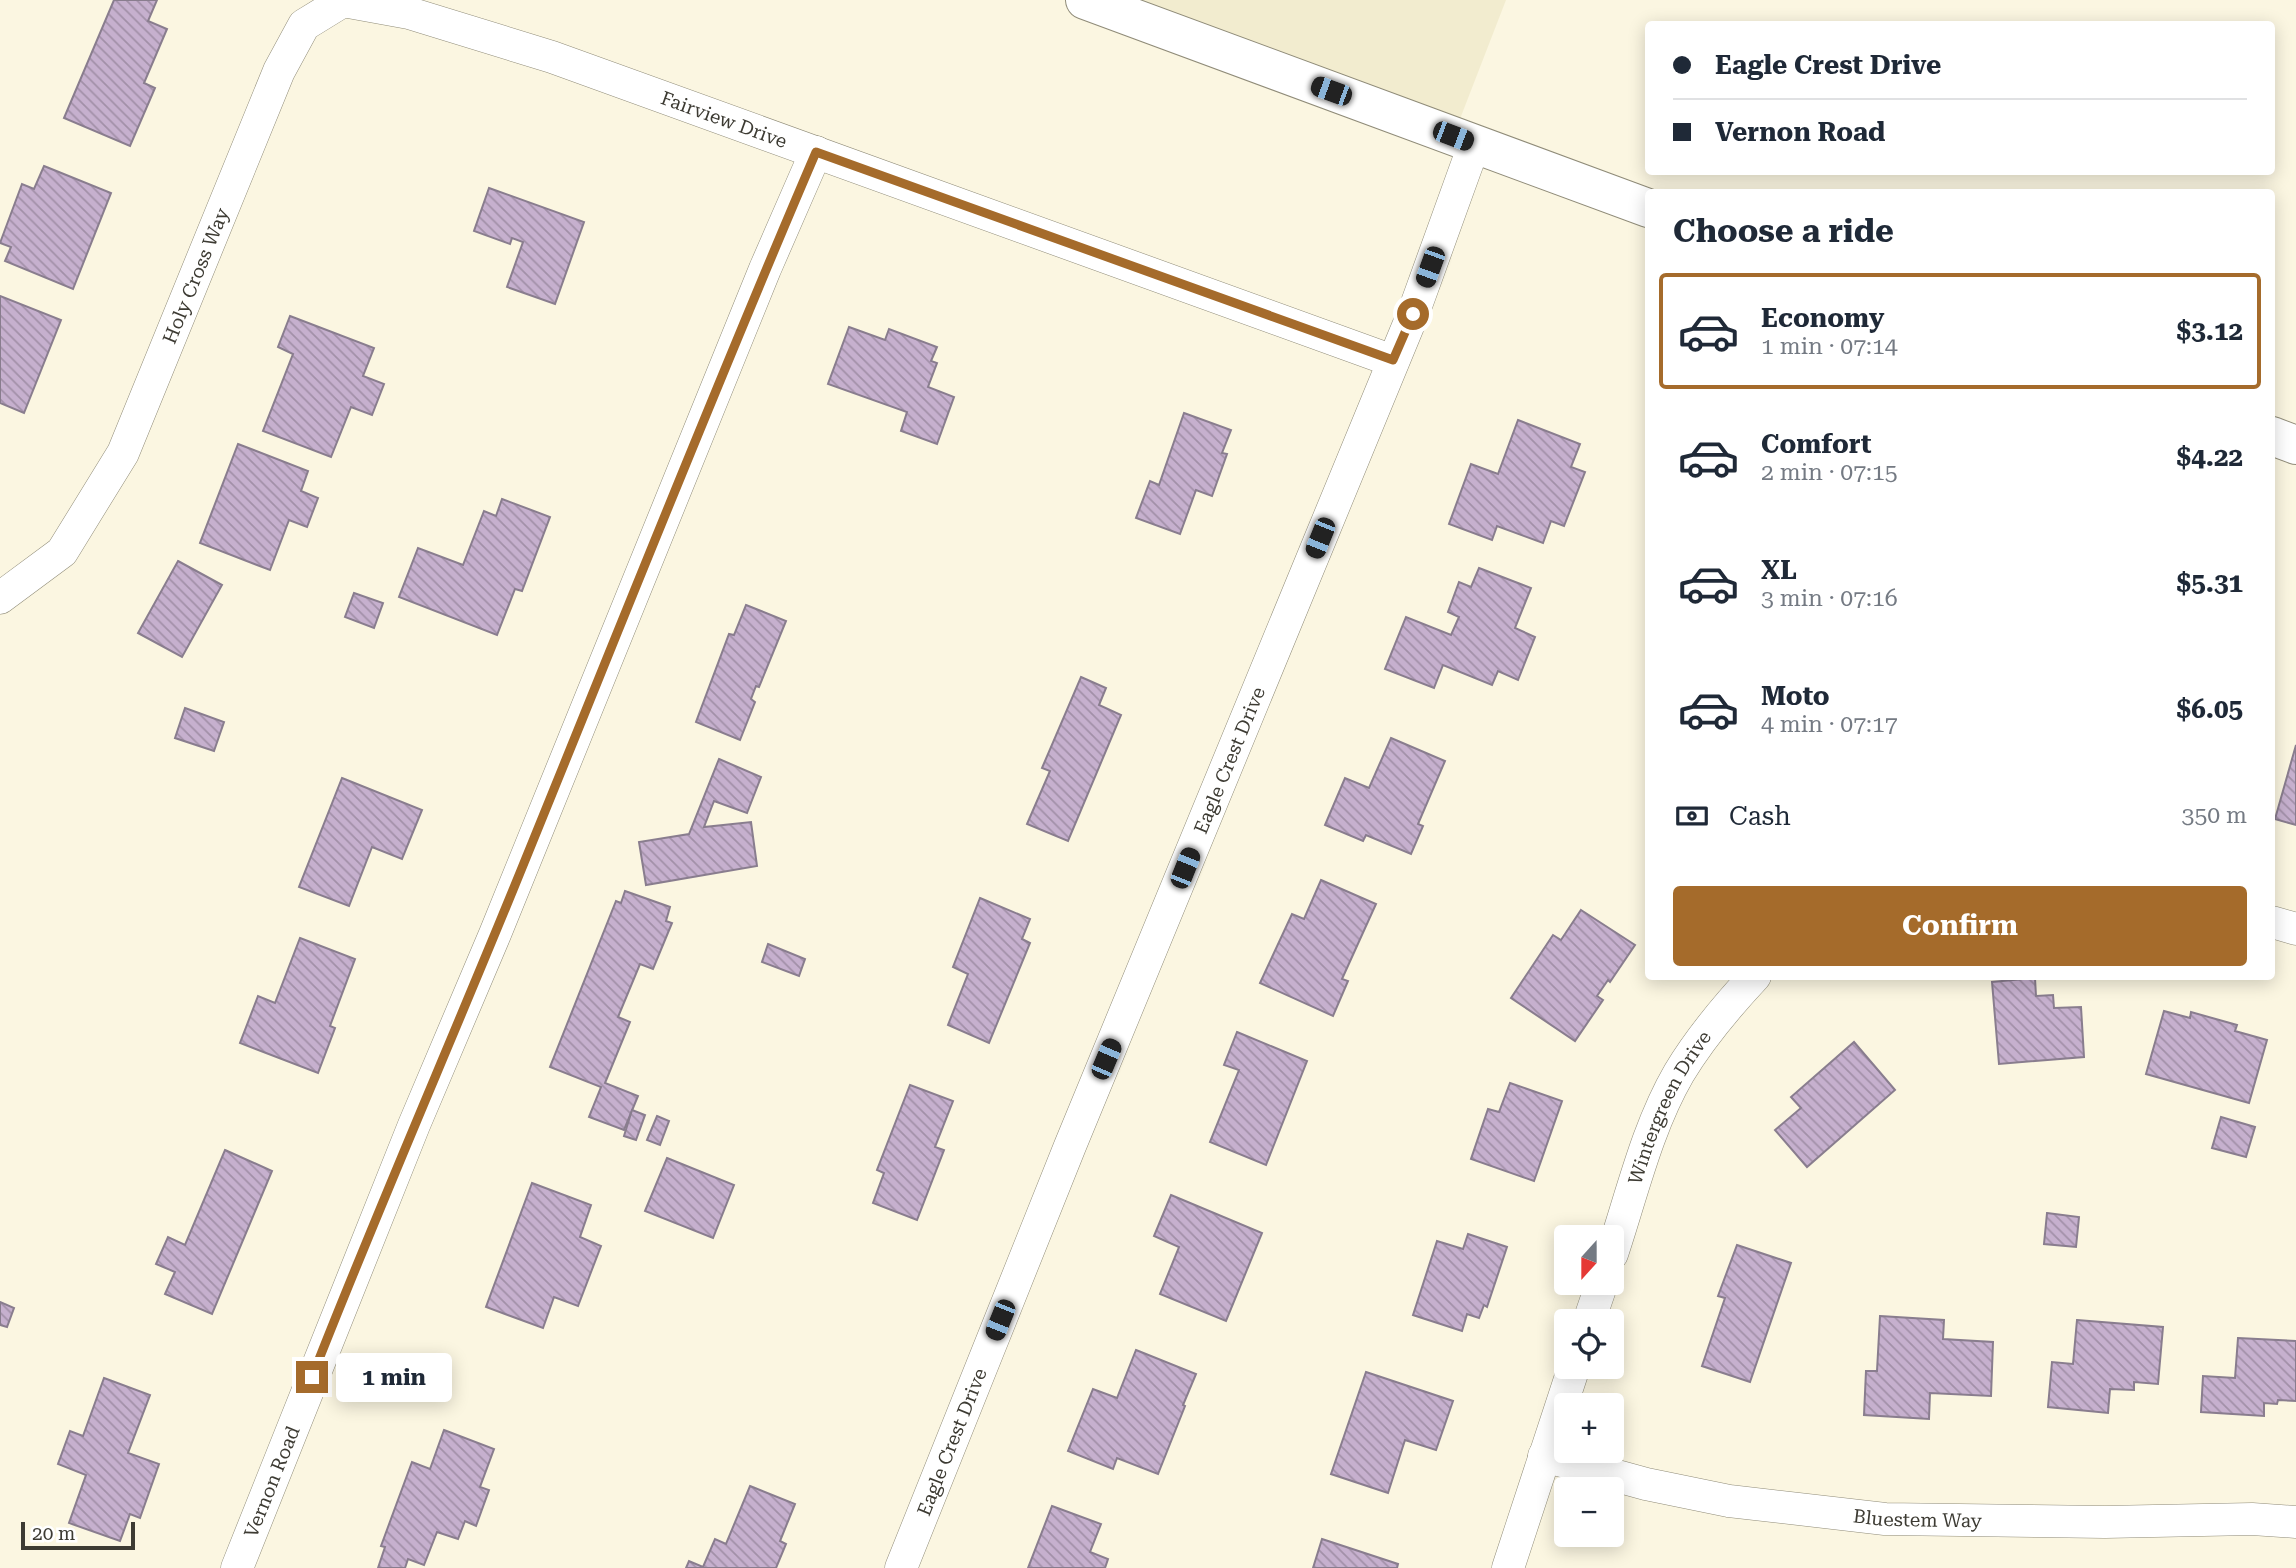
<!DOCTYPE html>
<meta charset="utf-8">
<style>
:root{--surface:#fff;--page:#f2f2f3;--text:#1f2937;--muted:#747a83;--line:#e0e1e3;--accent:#a56b2b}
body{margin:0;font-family:"Roboto Serif",serif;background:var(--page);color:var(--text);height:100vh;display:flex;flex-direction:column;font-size:26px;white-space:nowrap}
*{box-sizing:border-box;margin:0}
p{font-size:23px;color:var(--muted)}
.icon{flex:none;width:38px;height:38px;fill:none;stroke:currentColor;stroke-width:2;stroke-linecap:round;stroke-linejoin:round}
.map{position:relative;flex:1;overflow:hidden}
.panel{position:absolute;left:1645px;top:189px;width:630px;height:791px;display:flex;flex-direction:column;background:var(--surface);border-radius:7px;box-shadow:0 4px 18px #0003}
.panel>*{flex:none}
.hud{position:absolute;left:1645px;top:21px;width:630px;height:154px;border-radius:7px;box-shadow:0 4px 18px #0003;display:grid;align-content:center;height:154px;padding:0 28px;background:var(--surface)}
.needle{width:46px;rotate:201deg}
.controls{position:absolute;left:1554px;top:1225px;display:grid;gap:14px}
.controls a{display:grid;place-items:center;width:70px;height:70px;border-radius:7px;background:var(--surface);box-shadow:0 4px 18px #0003;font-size:35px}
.scale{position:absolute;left:21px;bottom:18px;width:114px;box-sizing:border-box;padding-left:7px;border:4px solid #3d3b33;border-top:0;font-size:19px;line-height:24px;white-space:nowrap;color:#3d3b33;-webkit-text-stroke:5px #fff;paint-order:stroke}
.end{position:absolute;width:32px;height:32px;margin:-16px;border:9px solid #a56b2b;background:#fff;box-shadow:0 0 0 4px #fff}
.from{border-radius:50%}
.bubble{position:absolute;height:49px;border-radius:7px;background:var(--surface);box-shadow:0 4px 18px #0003;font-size:23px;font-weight:700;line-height:49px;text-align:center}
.car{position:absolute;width:21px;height:42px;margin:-21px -10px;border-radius:9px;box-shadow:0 0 5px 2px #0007;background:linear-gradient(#222 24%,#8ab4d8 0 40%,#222 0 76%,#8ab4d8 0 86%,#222 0)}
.hud b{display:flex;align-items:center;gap:24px;height:66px;font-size:26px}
.hud b+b{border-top:2px solid var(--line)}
.hud i{width:18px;height:18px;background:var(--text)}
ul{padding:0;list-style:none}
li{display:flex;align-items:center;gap:21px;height:116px;margin:0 14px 10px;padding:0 14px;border:4px solid transparent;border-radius:7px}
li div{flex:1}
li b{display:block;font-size:26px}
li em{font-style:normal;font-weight:700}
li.on{border-color:var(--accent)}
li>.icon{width:63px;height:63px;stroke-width:1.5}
h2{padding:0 28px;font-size:32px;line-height:84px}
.pay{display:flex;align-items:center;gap:18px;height:77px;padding:0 28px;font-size:26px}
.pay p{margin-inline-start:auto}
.primary-button{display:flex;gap:14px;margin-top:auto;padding:14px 28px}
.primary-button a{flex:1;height:80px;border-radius:7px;background:var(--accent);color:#fff;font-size:28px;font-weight:700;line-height:80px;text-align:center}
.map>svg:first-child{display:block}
</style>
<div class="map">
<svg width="2296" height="1568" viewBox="0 0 2296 1568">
<defs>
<pattern id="building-back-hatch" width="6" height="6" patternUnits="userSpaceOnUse" patternTransform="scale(1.75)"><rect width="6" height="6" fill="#c6b0ce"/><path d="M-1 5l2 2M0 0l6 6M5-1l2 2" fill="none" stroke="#a290a8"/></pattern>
</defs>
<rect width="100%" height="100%" fill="#fbf6e1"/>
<polygon fill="#f2eccf" points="1086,0 1506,0 1453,137"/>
<g fill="url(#building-back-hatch)" stroke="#897d8e" stroke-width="2">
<polygon points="114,0 157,0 148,21 167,29 144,83 155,88 130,146 64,118"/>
<polygon points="44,166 111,193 73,289 5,261 11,247 0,243 22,184 34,189"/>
<polygon points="489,188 584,222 555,304 507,287 523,242 512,238 510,244 474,231"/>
<polygon points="0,296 61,320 24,413 0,403"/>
<polygon points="290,316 374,348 363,376 384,384 372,415 351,407 331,457 263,431 293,354 278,347"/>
<polygon points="849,327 885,340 889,329 937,347 931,361 937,363 928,387 954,397 937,444 901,431 907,412 828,384"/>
<polygon points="1184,413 1231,430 1222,453 1227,454 1212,496 1196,490 1180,534 1136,518 1150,481 1159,485"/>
<polygon points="1518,420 1580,444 1571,467 1585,472 1564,526 1551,521 1543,543 1497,526 1492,540 1449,524 1471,464 1498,474"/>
<polygon points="238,444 308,471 301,491 318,498 307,527 289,520 270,570 200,543"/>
<polygon points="502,499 550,517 522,591 515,589 497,635 399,597 418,548 463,565 484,511 496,516"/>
<polygon points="178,561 222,585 182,657 138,633"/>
<polygon points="1479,568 1531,588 1515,628 1535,637 1518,680 1498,671 1492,685 1443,665 1434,688 1385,669 1406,617 1451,635 1459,617 1448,612 1459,582 1471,587"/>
<polygon points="354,593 383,603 374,628 345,617"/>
<polygon points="746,605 786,621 759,687 756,686 751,699 755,702 740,740 696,722 729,634 734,635"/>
<polygon points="1081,677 1106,688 1099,705 1121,715 1068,841 1027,824 1050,771 1042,768"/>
<polygon points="185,708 224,722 214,751 175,738"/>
<polygon points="1391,738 1445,761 1418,824 1423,826 1411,854 1366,835 1363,841 1325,825 1345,778 1369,788"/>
<polygon points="2296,745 2296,825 2275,819"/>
<polygon points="719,759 761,777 747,813 714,801 704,827 751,822 757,866 646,885 639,842 689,834"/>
<polygon points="342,778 422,810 402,859 372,847 349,906 299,887"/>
<polygon points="1321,880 1376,904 1342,979 1348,981 1333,1016 1260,983 1292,914 1304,919"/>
<polygon points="625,891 670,907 666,921 672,923 653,969 640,964 618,1017 630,1022 605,1083 638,1096 624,1130 589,1117 601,1087 550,1067 616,901 621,903"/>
<polygon points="980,898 1030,919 1022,939 1030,943 989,1043 948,1025 968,974 953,967"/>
<polygon points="1581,910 1635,945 1610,982 1608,980 1597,996 1603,1000 1575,1041 1511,998 1553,935 1561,940"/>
<polygon points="300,938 355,959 330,1026 335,1028 318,1073 240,1043 258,996 275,1003"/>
<polygon points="768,944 805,959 799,976 762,962"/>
<polygon points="2035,978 2036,996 2053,995 2054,1008 2081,1007 2084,1057 1999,1064 1992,982"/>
<polygon points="2164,1011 2190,1018 2191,1012 2237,1025 2235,1031 2267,1040 2249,1103 2146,1074"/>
<polygon points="1237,1032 1307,1061 1266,1165 1210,1142 1239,1070 1224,1065"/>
<polygon points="1854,1042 1895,1090 1807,1167 1775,1130 1801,1108 1791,1097"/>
<polygon points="1510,1083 1562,1101 1534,1181 1471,1159 1488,1109 1499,1112"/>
<polygon points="910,1085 953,1101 935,1147 944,1150 917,1220 873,1203 884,1173 877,1170"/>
<polygon points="632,1110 645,1115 636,1140 624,1136"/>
<polygon points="657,1116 669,1121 660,1145 647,1140"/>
<polygon points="2221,1117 2255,1127 2246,1157 2212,1148"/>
<polygon points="225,1150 272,1171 212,1314 165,1294 175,1272 156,1264 168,1237 185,1245"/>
<polygon points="667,1158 734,1185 713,1238 645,1211"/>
<polygon points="532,1183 591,1205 580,1237 601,1246 578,1306 554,1297 543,1328 486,1307"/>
<polygon points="1171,1195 1262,1233 1226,1321 1160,1294 1179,1247 1154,1236"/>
<polygon points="2047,1213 2079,1217 2076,1247 2044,1244"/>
<polygon points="1468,1234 1507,1247 1487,1307 1484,1305 1479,1318 1467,1314 1462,1331 1413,1315 1437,1241 1463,1249"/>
<polygon points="1737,1245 1791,1263 1750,1382 1702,1366 1725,1298 1718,1296"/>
<polygon points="0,1302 14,1308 7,1327 0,1325"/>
<polygon points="1880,1316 1944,1320 1943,1339 1993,1342 1991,1396 1930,1393 1929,1419 1864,1415 1866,1371 1877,1371"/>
<polygon points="2077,1320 2163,1327 2158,1384 2134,1382 2134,1390 2110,1389 2108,1413 2048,1407 2052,1362 2073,1364"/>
<polygon points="2238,1338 2296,1341 2296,1401 2278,1400 2277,1404 2264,1403 2264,1416 2201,1412 2203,1376 2235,1378"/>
<polygon points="1136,1350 1196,1374 1183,1405 1185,1406 1158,1474 1117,1458 1113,1469 1068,1451 1093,1389 1117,1398"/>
<polygon points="1366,1372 1453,1401 1436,1450 1405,1440 1388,1493 1331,1474"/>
<polygon points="104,1378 150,1395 128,1453 159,1464 140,1518 130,1514 120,1541 69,1523 86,1475 58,1464 70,1431 83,1436"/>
<polygon points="444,1430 494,1449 480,1487 489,1490 476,1526 465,1521 458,1539 437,1532 424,1565 408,1559 405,1568 378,1568 385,1547 381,1546 412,1462 430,1469"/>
<polygon points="750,1486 795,1504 780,1541 786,1544 776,1568 686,1568 689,1561 703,1567 715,1539 726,1544"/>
<polygon points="1052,1506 1101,1524 1090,1552 1108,1559 1105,1568 1028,1568"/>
<polygon points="1322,1539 1398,1564 1397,1568 1313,1568"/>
</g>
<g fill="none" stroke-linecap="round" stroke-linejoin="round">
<g stroke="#908c79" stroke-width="33">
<g id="street">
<path id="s1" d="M0 598 62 552 123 453 279 71 304 25 343 1 409 13 552 57 1393 361"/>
<polyline points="2272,922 2296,929"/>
<path id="s2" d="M1612 1254C1632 1194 1647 1128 1679 1073 1700 1038 1727 1006 1755 976"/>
<polyline points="1589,1321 1602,1283"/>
<path id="s3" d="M1544 1456 1646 1484 1729 1501 1885 1519 2105 1522 2252 1519 2296 1522"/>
<path id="s4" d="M237 1568 414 1125 495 934 765 269 816 152"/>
<path id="s5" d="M901 1568 1070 1146 1413 314 1474 145"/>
<polyline points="1508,1568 1574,1367"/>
</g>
</g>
<g stroke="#908c79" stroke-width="40">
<g id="secondary">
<polyline points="1085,0 1648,208"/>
<polyline points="2272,436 2296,445"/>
</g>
</g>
<polyline stroke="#969385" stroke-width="4.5" stroke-dasharray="5 5" stroke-linecap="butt" points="1612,1417 1619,1414"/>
<use href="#street" stroke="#fff" stroke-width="32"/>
<use href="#secondary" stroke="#fff" stroke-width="38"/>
</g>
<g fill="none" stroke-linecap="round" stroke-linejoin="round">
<path stroke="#a56b2b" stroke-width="9" d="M312 1377C377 1211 448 1049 515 885 615 640 712 394 816 152L1393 360 1413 314"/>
</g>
<g text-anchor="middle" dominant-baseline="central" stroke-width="7" stroke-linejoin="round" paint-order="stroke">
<g font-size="19" fill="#3d3b33" stroke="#fff">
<text stroke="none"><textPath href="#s1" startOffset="1104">Fairview Drive</textPath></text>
<text stroke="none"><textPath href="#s1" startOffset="385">Holy Cross Way</textPath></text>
<text stroke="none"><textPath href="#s5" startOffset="872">Eagle Crest Drive</textPath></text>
<text stroke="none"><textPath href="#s2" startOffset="158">Wintergreen Drive</textPath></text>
<text stroke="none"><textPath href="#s5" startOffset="136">Eagle Crest Drive</textPath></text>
<text stroke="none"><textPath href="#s4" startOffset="93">Vernon Road</textPath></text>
<text stroke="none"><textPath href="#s3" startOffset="380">Bluestem Way</textPath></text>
</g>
</g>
</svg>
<div class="controls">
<a><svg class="needle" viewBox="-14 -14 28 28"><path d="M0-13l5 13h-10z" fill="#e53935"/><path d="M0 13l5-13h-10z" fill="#747a83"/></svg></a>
<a><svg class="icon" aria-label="locate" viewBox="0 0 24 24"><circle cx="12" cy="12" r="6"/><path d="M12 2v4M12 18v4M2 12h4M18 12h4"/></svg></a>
<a>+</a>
<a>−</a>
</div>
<div class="scale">20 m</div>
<i class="end from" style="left:1413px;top:314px"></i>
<i class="end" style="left:312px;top:1377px"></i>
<div class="bubble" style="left:336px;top:1353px;width:116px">1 min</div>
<i class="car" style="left:1331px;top:91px;rotate:290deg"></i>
<i class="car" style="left:1453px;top:136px;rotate:111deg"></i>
<i class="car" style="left:1430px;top:267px;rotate:200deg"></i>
<i class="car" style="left:1320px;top:538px;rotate:202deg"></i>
<i class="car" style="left:1185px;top:868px;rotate:22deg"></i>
<i class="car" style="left:1106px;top:1059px;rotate:23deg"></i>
<i class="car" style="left:1000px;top:1320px;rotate:202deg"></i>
<div class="hud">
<b><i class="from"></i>Eagle Crest Drive</b>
<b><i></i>Vernon Road</b>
</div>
<section class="panel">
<h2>Choose a ride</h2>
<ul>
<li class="on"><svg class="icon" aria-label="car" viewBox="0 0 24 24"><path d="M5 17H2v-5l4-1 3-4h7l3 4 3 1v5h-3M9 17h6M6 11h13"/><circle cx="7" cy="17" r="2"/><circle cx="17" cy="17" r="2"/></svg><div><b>Economy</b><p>1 min · 07:14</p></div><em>$3.12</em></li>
<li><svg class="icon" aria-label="car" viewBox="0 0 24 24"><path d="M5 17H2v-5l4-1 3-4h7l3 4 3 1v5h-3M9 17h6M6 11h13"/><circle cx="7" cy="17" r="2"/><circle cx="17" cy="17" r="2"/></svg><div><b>Comfort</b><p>2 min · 07:15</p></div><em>$4.22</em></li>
<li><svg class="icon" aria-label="car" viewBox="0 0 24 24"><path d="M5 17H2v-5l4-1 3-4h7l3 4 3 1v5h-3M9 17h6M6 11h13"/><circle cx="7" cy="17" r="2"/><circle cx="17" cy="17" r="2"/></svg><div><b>XL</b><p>3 min · 07:16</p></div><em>$5.31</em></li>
<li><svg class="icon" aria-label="car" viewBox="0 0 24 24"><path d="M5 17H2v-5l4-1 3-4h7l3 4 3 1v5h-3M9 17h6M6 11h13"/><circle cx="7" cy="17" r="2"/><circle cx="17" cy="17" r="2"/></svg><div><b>Moto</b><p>4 min · 07:17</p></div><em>$6.05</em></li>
</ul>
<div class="pay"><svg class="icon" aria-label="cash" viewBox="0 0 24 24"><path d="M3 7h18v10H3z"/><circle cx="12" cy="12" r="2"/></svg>Cash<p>350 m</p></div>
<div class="primary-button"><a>Confirm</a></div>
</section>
</div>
